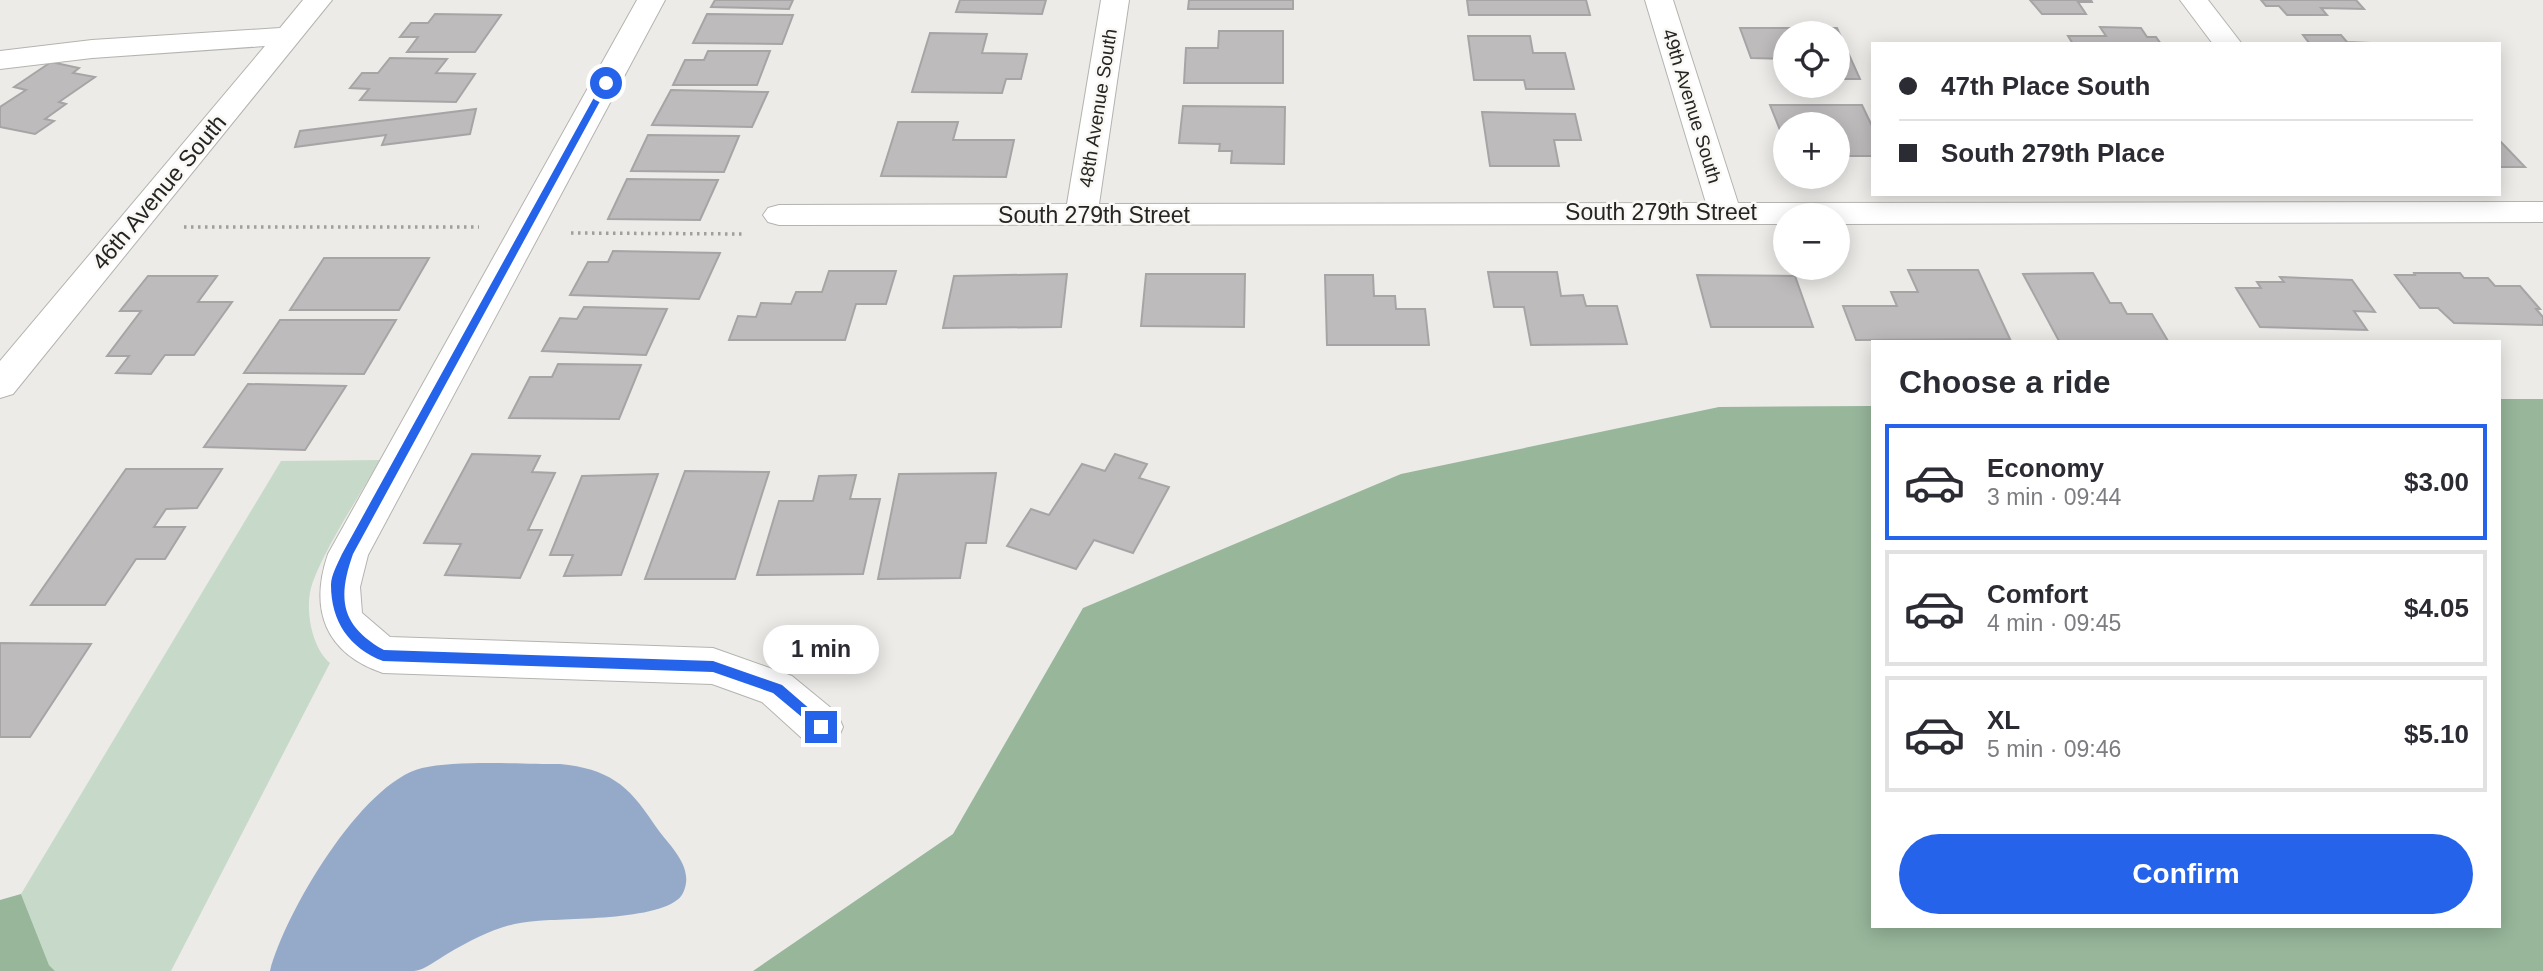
<!DOCTYPE html>
<meta charset="utf-8">
<style>
:root{--surface:#fff;--page:#f7f7f7;--text:#2b2b33;--muted:#7c7c81;--line:#e1e1e2;--accent:#2563eb}
body{margin:0;font-family:Arial,sans-serif;background:var(--page);color:var(--text);height:100vh;display:flex;flex-direction:column;font-size:26px;white-space:nowrap}
*{box-sizing:border-box;margin:0}
p{font-size:23px;color:var(--muted)}
.icon{flex:none;width:38px;height:38px;fill:none;stroke:currentColor;stroke-width:2;stroke-linecap:round;stroke-linejoin:round}
.map{position:relative;flex:1;overflow:hidden}
.details{position:absolute;left:1871px;top:340px;width:630px;height:588px;display:flex;flex-direction:column;background:var(--surface);border-radius:0px;box-shadow:0 4px 18px #0003}
.details>*{flex:none}
.hud{position:absolute;left:1871px;top:42px;width:630px;height:154px;border-radius:0px;box-shadow:0 4px 18px #0003;display:grid;align-content:center;height:154px;padding:0 28px;background:var(--surface)}
.buttons{position:absolute;left:1773px;top:21px;display:grid;gap:14px}
.buttons a{display:grid;place-items:center;width:77px;height:77px;border-radius:50%;background:var(--surface);box-shadow:0 4px 18px #0003;font-size:35px}
.end{position:absolute;width:32px;height:32px;margin:-16px;border:9px solid #2563eb;background:#fff;box-shadow:0 0 0 4px #fff}
.from{border-radius:50%}
.bubble{position:absolute;height:49px;border-radius:24px;background:var(--surface);box-shadow:0 4px 18px #0003;font-size:23px;font-weight:700;line-height:49px;text-align:center}
.hud b{display:flex;align-items:center;gap:24px;height:66px;font-size:26px}
.hud b+b{border-top:2px solid var(--line)}
.hud i{width:18px;height:18px;background:var(--text)}
ul{padding:0;list-style:none}
li{display:flex;align-items:center;gap:21px;height:116px;margin:0 14px 10px;padding:0 14px;border:4px solid var(--line);border-radius:0px}
li div{flex:1}
li b{display:block;font-size:26px}
li em{font-style:normal;font-weight:700}
li.selected{border-color:var(--accent)}
li>.icon{width:63px;height:63px;stroke-width:1.5}
h2{padding:0 28px;font-size:32px;line-height:84px}
.cta{display:flex;gap:14px;margin-top:auto;padding:14px 28px}
.cta a{flex:1;height:80px;border-radius:42px;background:var(--accent);color:#fff;font-size:28px;font-weight:700;line-height:80px;text-align:center}
.map>svg:first-child{display:block}
</style>
<div class="map">
<svg width="2543" height="971" viewBox="0 0 2543 971">
<rect width="100%" height="100%" fill="#ecebe8"/>
<path fill="#c7dac9" d="M380 460C360 495 322 552 311 588 305 611 312 648 330 663L171 971H55L49 965 21 894 281 461Z"/>
<g fill="#97b69a">
<polygon points="2499,399 2543,399 2543,971 753,971 953,834 1083,608 1401,474 1719,407 1872,406 1872,926 2499,926"/>
<polygon points="21,894 49,965 55,971 0,971 0,900"/>
</g>
<path fill="#95aac9" d="M560 764C608 769 628 784 654 824 667 844 696 866 683 893 670 921 566 918 536 921 502 923 477 937 447 954 438 959 425 970 414 971 401 971 385 971 372 971 338 971 304 971 270 971 285 913 361 783 422 768 456 760 523 764 560 764Z"/>
<g fill="#bebbbd" stroke="#a7a4a6" stroke-width="2">
<polygon points="715,0 793,0 789,9 711,7"/>
<polygon points="960,0 1046,0 1042,14 956,12"/>
<polygon points="1189,0 1293,0 1293,9 1188,9"/>
<polygon points="1467,0 1586,0 1590,15 1469,15"/>
<polygon points="2030,0 2091,0 2092,2 2078,2 2086,14 2042,14"/>
<polygon points="2261,0 2356,0 2364,9 2321,8 2327,15 2287,15 2279,6 2266,6"/>
<polygon points="435,14 501,15 475,52 407,52 418,37 400,37 411,23 428,23"/>
<polygon points="707,14 793,15 782,44 693,43"/>
<polygon points="2100,27 2141,28 2147,37 2156,37 2161,44 2073,44 2068,36 2106,36"/>
<polygon points="1740,28 1837,28 1860,79 1838,79 1838,33 1785,33 1785,59 1751,58"/>
<polygon points="1219,31 1283,31 1283,83 1184,83 1186,48 1218,48"/>
<polygon points="930,33 987,34 982,53 1027,54 1021,79 1006,79 1002,93 912,92"/>
<polygon points="2303,35 2341,35 2347,42 2394,44 2310,44"/>
<polygon points="1468,36 1530,36 1533,53 1565,53 1574,89 1526,89 1524,80 1474,80"/>
<polygon points="708,51 770,51 757,85 673,85 685,60 704,60"/>
<polygon points="390,58 447,59 436,73 475,74 456,102 360,100 369,89 350,88 362,73 378,73"/>
<polygon points="51,62 79,68 73,73 95,77 59,102 66,104 45,119 54,121 35,134 0,127 0,107 26,90 14,87"/>
<polygon points="671,90 768,92 752,127 652,125"/>
<polygon points="1770,105 1862,105 1872,126 1872,156 1838,156 1838,124 1785,124 1785,130 1780,130"/>
<polygon points="1183,106 1285,107 1284,164 1231,163 1232,151 1219,151 1220,144 1179,143"/>
<polygon points="476,109 470,134 382,145 386,135 295,147 300,131"/>
<polygon points="1482,112 1575,114 1581,140 1554,140 1559,166 1490,166"/>
<polygon points="898,122 958,122 953,140 1014,140 1006,177 881,176"/>
<polygon points="648,135 739,136 724,172 631,171"/>
<polygon points="2499,140 2525,167 2499,167"/>
<polygon points="627,179 718,180 700,220 608,219"/>
<polygon points="613,251 720,253 699,299 570,295 588,262 608,262"/>
<polygon points="324,258 429,258 399,310 290,310"/>
<polygon points="1908,270 1978,270 2010,339 1856,340 1843,306 1897,306 1891,292 1918,292"/>
<polygon points="829,271 896,271 886,304 856,304 845,340 729,340 738,316 756,317 761,303 791,304 796,292 822,292"/>
<polygon points="1488,272 1557,272 1561,296 1583,295 1586,306 1617,306 1627,344 1531,345 1524,307 1494,307"/>
<polygon points="2093,273 2110,303 2121,303 2127,314 2152,314 2168,341 2059,341 2023,274"/>
<polygon points="2414,273 2460,273 2464,278 2488,278 2495,286 2520,286 2540,309 2536,309 2543,317 2543,325 2454,323 2438,308 2420,308 2395,275 2415,275"/>
<polygon points="1067,274 1061,327 943,328 954,276"/>
<polygon points="1146,274 1245,274 1244,327 1141,326"/>
<polygon points="1325,275 1373,275 1374,296 1395,296 1396,309 1425,309 1429,345 1327,345"/>
<polygon points="1697,275 1795,276 1813,327 1711,327"/>
<polygon points="148,276 217,276 198,302 232,302 194,355 165,355 151,374 116,373 129,356 107,356 141,311 120,311"/>
<polygon points="2280,277 2352,280 2375,312 2354,311 2367,330 2260,327 2236,288 2261,288 2257,282 2284,282"/>
<polygon points="584,307 667,309 646,355 542,351 560,318 577,319"/>
<polygon points="280,320 396,320 364,374 244,373"/>
<polygon points="558,364 641,365 619,419 509,418 530,377 552,377"/>
<polygon points="248,384 346,386 305,450 204,447"/>
<polygon points="472,454 540,456 532,472 555,473 528,530 542,530 520,578 445,575 461,544 424,543"/>
<polygon points="1115,454 1147,464 1139,478 1169,487 1133,553 1094,540 1076,569 1007,546 1031,509 1049,515 1082,464 1105,471"/>
<polygon points="126,469 222,469 197,508 166,509 154,527 185,527 165,559 136,559 105,605 31,605"/>
<polygon points="685,471 769,472 735,579 645,579"/>
<polygon points="996,473 986,543 966,543 960,578 878,579 899,474"/>
<polygon points="658,474 621,575 564,576 573,555 550,555 582,476"/>
<polygon points="856,475 850,499 880,499 863,574 757,575 779,501 813,501 819,476"/>
<polygon points="0,643 91,644 30,737 0,737"/>
</g>
<g fill="none" stroke-linecap="round" stroke-linejoin="round">
<g stroke="#b4b3af" stroke-width="2">
<g id="minor">
<polygon points="303,0 332,0 13,394 0,398 0,361 265,46 92,58 0,69 0,51 92,40 280,28"/>
<path d="M637 0H665L368 555 360 587 362 613 390 637 713 648 792 676 837 713 843 727 837 741 821 746 805 741 762 702 712 684 383 673C325 653 309 610 328 554Z"/>
<polygon points="1101,0 1129,0 1099,204 1706,203 1645,0 1673,0 1738,203 2543,202 2543,222 1838,224 1838,215 1785,215 1785,224 779,225 768,222 763,215 768,208 779,205 1067,204"/>
<polygon points="2180,0 2208,0 2242,44 2213,44"/>
</g>
</g>
<g stroke="#a09f9d" stroke-width="3.5" stroke-dasharray="2.5 4.5" stroke-linecap="butt">
<polyline points="184,227 479,227"/>
<polyline points="571,233 745,234"/>
</g>
<use href="#minor" fill="#fff" fill-rule="evenodd"/>
</g>
<path fill="#2563eb" d="M606 80 610 83 353 554C337 599 341 626 384 650L713 661 782 685 826 723V731L821 733 773 693 713 672 383 661C349 648 331 621 331 585 331 575 338 563 342 554L602 83Z"/>
<g text-anchor="middle" dominant-baseline="central" stroke-width="5" stroke-linejoin="round" paint-order="stroke">
<g font-size="19" fill="#242423" stroke="#faf8f5">
<text transform="translate(1692 106) rotate(73)">49th Avenue South</text>
<text transform="translate(1098 108) rotate(-81)">48th Avenue South</text>
</g>
<g font-size="23" fill="#242423" stroke="#faf8f5">
<text transform="translate(159 192) rotate(-50)">46th Avenue South</text>
<text x="1661" y="212">South 279th Street</text>
<text x="1094" y="215">South 279th Street</text>
</g>
</g>
</svg>
<div class="buttons">
<a><svg class="icon" aria-label="locate" viewBox="0 0 24 24"><circle cx="12" cy="12" r="6"/><path d="M12 2v4M12 18v4M2 12h4M18 12h4"/></svg></a>
<a>+</a>
<a>−</a>
</div>
<i class="end from" style="left:606px;top:83px"></i>
<i class="end" style="left:821px;top:727px"></i>
<div class="bubble" style="left:763px;top:625px;width:116px">1 min</div>
<div class="hud">
<b><i class="from"></i>47th Place South</b>
<b><i></i>South 279th Place</b>
</div>
<section class="details">
<h2>Choose a ride</h2>
<ul>
<li class="selected"><svg class="icon" aria-label="car" viewBox="0 0 24 24"><path d="M5 17H2v-5l4-1 3-4h7l3 4 3 1v5h-3M9 17h6M6 11h13"/><circle cx="7" cy="17" r="2"/><circle cx="17" cy="17" r="2"/></svg><div><b>Economy</b><p>3 min · 09:44</p></div><em>$3.00</em></li>
<li><svg class="icon" aria-label="car" viewBox="0 0 24 24"><path d="M5 17H2v-5l4-1 3-4h7l3 4 3 1v5h-3M9 17h6M6 11h13"/><circle cx="7" cy="17" r="2"/><circle cx="17" cy="17" r="2"/></svg><div><b>Comfort</b><p>4 min · 09:45</p></div><em>$4.05</em></li>
<li><svg class="icon" aria-label="car" viewBox="0 0 24 24"><path d="M5 17H2v-5l4-1 3-4h7l3 4 3 1v5h-3M9 17h6M6 11h13"/><circle cx="7" cy="17" r="2"/><circle cx="17" cy="17" r="2"/></svg><div><b>XL</b><p>5 min · 09:46</p></div><em>$5.10</em></li>
</ul>
<div class="cta"><a>Confirm</a></div>
</section>
</div>
